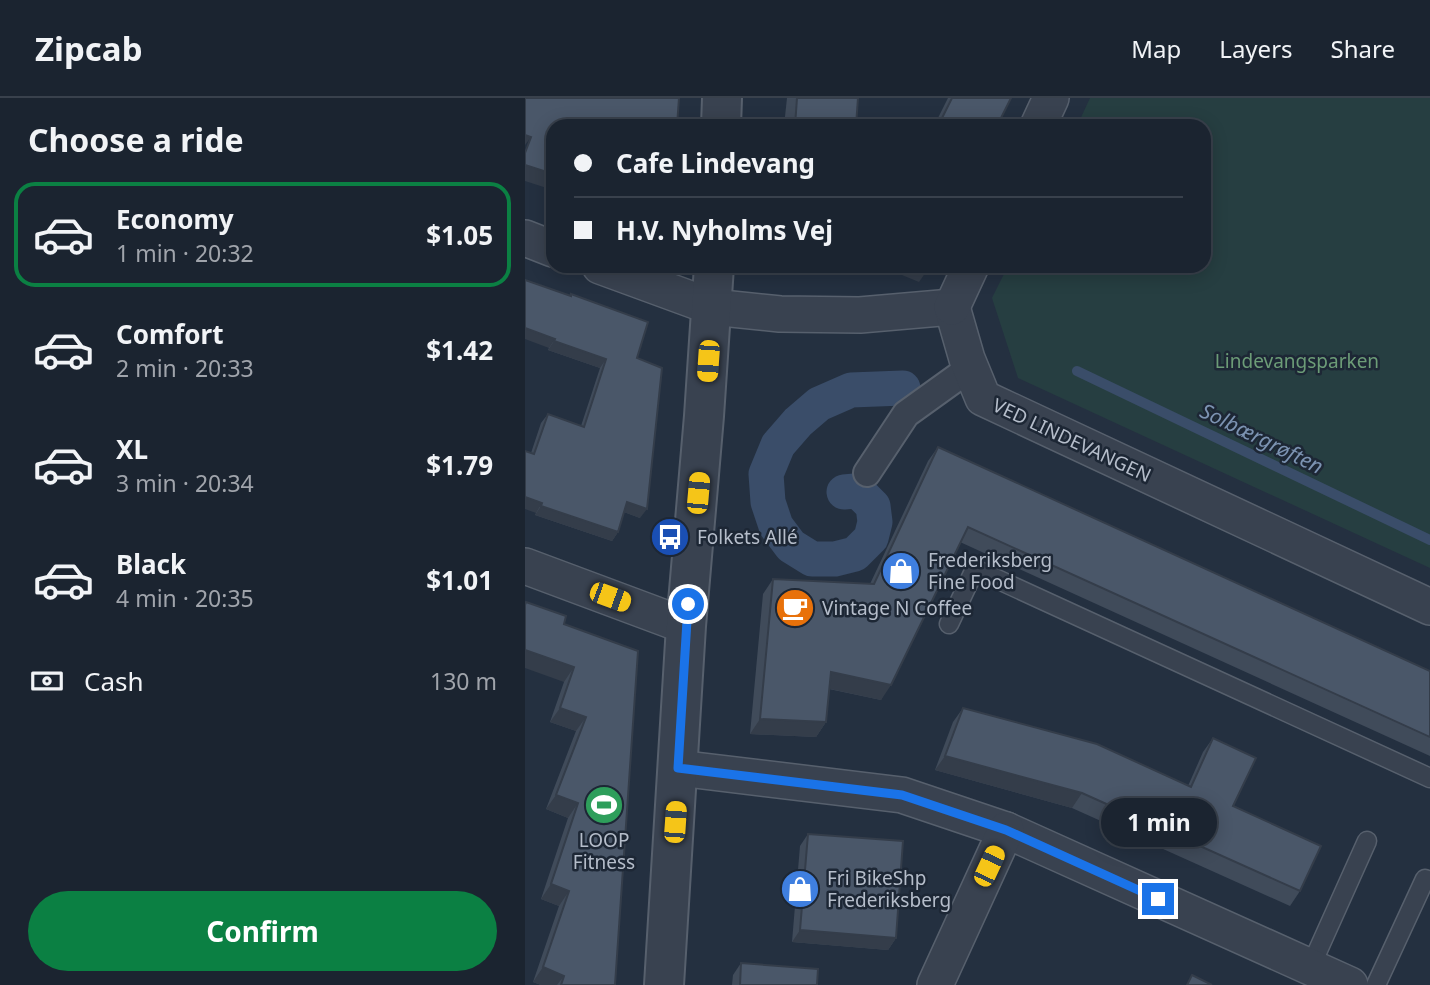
<!DOCTYPE html>
<meta charset="utf-8">
<style>
:root{--surface:#1b2430;--page:#28303c;--text:#f1f3f6;--muted:#a0a4ab;--line:#39414c;--accent:#0b8043}
body{margin:0;font-family:"Noto Sans",sans-serif;background:var(--page);color:var(--text);height:100vh;display:flex;flex-direction:column;font-size:26px;white-space:nowrap}
*{box-sizing:border-box;margin:0}
p{font-size:23px;color:var(--muted)}
.icon{flex:none;width:38px;height:38px;fill:none;stroke:currentColor;stroke-width:2;stroke-linecap:round;stroke-linejoin:round}
.map{position:relative;flex:1;overflow:hidden}
.side{display:flex;flex-direction:column;background:var(--surface);width:525px}
.side>*{flex:none}
.guide{position:absolute;left:21px;top:21px;width:665px;height:154px;border-radius:21px;box-shadow:0 4px 18px #0003,0 0 0 2px var(--line);display:grid;align-content:center;height:154px;padding:0 28px;background:var(--surface)}
.end{position:absolute;width:32px;height:32px;margin:-16px;border:9px solid #1a73e8;background:#fff;box-shadow:0 0 0 4px #fff}
.from{border-radius:50%}
.bubble{position:absolute;height:49px;border-radius:24px;background:var(--surface);box-shadow:0 4px 18px #0003,0 0 0 2px var(--line);font-size:23px;font-weight:700;line-height:49px;text-align:center}
.car{position:absolute;width:21px;height:42px;margin:-21px -10px;border-radius:9px;box-shadow:0 0 5px 2px #0007;background:linear-gradient(#f5c518 24%,#345 0 40%,#f5c518 0 76%,#345 0 86%,#f5c518 0)}
.guide b{display:flex;align-items:center;gap:24px;height:66px;font-size:26px}
.guide b+b{border-top:2px solid var(--line)}
.guide i{width:18px;height:18px;background:var(--text)}
ul{padding:0;list-style:none}
li{display:flex;align-items:center;gap:21px;height:105px;margin:0 14px 10px;padding:0 14px;border:4px solid transparent;border-radius:21px}
li div{flex:1}
li b{display:block;font-size:26px}
li em{font-style:normal;font-weight:700}
li.active{border-color:var(--accent)}
li>.icon{width:63px;height:63px;stroke-width:1.5}
h2{padding:0 28px;font-size:32px;line-height:84px}
.pay{display:flex;align-items:center;gap:18px;height:77px;padding:0 28px;font-size:26px}
.pay p{margin-inline-start:auto}
.primary-button{display:flex;gap:14px;margin-top:auto;padding:14px 28px}
.primary-button a{flex:1;height:80px;border-radius:42px;background:var(--accent);color:#fff;font-size:28px;font-weight:700;line-height:80px;text-align:center}
header{display:flex;align-items:center;gap:42px;box-sizing:border-box;height:98px;padding:0 35px;background:var(--surface);border-bottom:2px solid var(--line)}
header strong{font-size:33px}
nav{display:flex;gap:38px;margin-inline-start:auto;font-size:24px}
main{display:flex;flex:1;min-height:0}
.map>svg:first-child{display:block}
</style>
<header>
<strong>Zipcab</strong>
<nav><a>Map</a><a>Layers</a><a>Share</a></nav>
</header>
<main>
<section class="side">
<h2>Choose a ride</h2>
<ul>
<li class="active"><svg class="icon" aria-label="car" viewBox="0 0 24 24"><path d="M5 17H2v-5l4-1 3-4h7l3 4 3 1v5h-3M9 17h6M6 11h13"/><circle cx="7" cy="17" r="2"/><circle cx="17" cy="17" r="2"/></svg><div><b>Economy</b><p>1 min · 20:32</p></div><em>$1.05</em></li>
<li><svg class="icon" aria-label="car" viewBox="0 0 24 24"><path d="M5 17H2v-5l4-1 3-4h7l3 4 3 1v5h-3M9 17h6M6 11h13"/><circle cx="7" cy="17" r="2"/><circle cx="17" cy="17" r="2"/></svg><div><b>Comfort</b><p>2 min · 20:33</p></div><em>$1.42</em></li>
<li><svg class="icon" aria-label="car" viewBox="0 0 24 24"><path d="M5 17H2v-5l4-1 3-4h7l3 4 3 1v5h-3M9 17h6M6 11h13"/><circle cx="7" cy="17" r="2"/><circle cx="17" cy="17" r="2"/></svg><div><b>XL</b><p>3 min · 20:34</p></div><em>$1.79</em></li>
<li><svg class="icon" aria-label="car" viewBox="0 0 24 24"><path d="M5 17H2v-5l4-1 3-4h7l3 4 3 1v5h-3M9 17h6M6 11h13"/><circle cx="7" cy="17" r="2"/><circle cx="17" cy="17" r="2"/></svg><div><b>Black</b><p>4 min · 20:35</p></div><em>$1.01</em></li>
</ul>
<div class="pay"><svg class="icon" aria-label="cash" viewBox="0 0 24 24"><path d="M3 7h18v10H3z"/><circle cx="12" cy="12" r="2"/></svg>Cash<p>130 m</p></div>
<div class="primary-button"><a>Confirm</a></div>
</section>
<div class="map">
<svg width="905" height="887" viewBox="0 0 905 887">
<rect width="100%" height="100%" fill="#243040"/>
<polygon fill="#263e41" points="565,0 905,0 905,470 493,280 467,200 483,168 679,168 679,28 552,28"/>
<g fill="none" stroke-linecap="round" stroke-linejoin="round">
<polyline stroke="#3a4d69" stroke-width="10" points="552,273 905,442"/>
<polyline stroke="#3a4d69" stroke-width="35" points="319,394 330,393 337,397 348,408 350,424 346,440 330,456 310,461 287,461 266,448 251,428 243,404 241,376 253,347 273,324 294,306 326,292 378,290"/>
<g stroke="#57606d" stroke-width="21">
<g id="service">
<polyline points="424,526 450,471 905,680"/>
<polyline points="785,870 842,743"/>
<polyline points="851,887 900,781 905,783"/>
</g>
</g>
<g stroke="#57606d" stroke-width="30">
<polyline id="pedestrian" points="342,375 381,316 445,270"/>
</g>
<g stroke="#57606d" stroke-width="38">
<g id="minor">
<polyline points="513,28 526,0"/>
<polyline points="0,140 28,151"/>
<polyline points="75,168 187,209 255,216 335,217 427,209"/>
<polyline points="427,209 442,261 458,300 905,509"/>
<polyline points="427,209 446,168"/>
<polyline points="0,468 161,528"/>
<polyline points="153,670 377,697 481,732 825,887"/>
<polyline points="410,887 481,732"/>
</g>
</g>
<g stroke="#57606d" stroke-width="42">
<g id="tertiary">
<polyline points="196,28 197,0"/>
<polyline points="139,887 161,528 179,318 189,168"/>
</g>
</g>
<use href="#service" stroke="#394250" stroke-width="18"/>
<use href="#pedestrian" stroke="#394250" stroke-width="26"/>
<use href="#minor" stroke="#394250" stroke-width="35"/>
<use href="#tertiary" stroke="#394250" stroke-width="38"/>
</g>
<g fill="#404b5a">
<polygon points="262,0 333,0 331,28 259,28"/>
<polygon points="423,0 486,0 472,28 409,28"/>
<polygon points="0,182 112,260 115,420 99,414 93,434 87,443 10,417 11,415 6,355 16,325 23,316 56,328 75,270 23,252 24,250"/>
<polygon points="413,349 905,573 905,658 435,444 356,602 304,591 301,624 291,639 225,636 238,496 248,481 345,486 403,363"/>
<polygon points="39,526 113,553 90,887 16,887 8,884 34,808 16,801 43,720 21,711 51,633 25,624 39,584"/>
<polygon points="438,610 663,688 678,654 688,640 708,708 775,793 765,808 547,710 410,672 428,624"/>
<polygon points="283,736 371,840 363,852 267,844 275,748"/>
<polygon points="216,865 292,887 207,887 208,877"/>
</g>
<g fill="#343d4a">
<polygon points="0,37 6,39 0,47"/>
<polygon points="0,67 28,76 28,92 0,83"/>
<polygon points="355,168 405,168 394,184"/>
<polygon points="0,230 30,241 24,250 0,241"/>
<polygon points="29,243 81,261 75,270 23,252"/>
<polygon points="0,399 17,405 11,415 0,411"/>
<polygon points="102,404 122,411 115,420 96,413"/>
<polygon points="16,408 93,434 87,443 10,417"/>
<polygon points="0,552 49,569 39,584 0,570"/>
<polygon points="306,574 366,587 356,602 296,589"/>
<polygon points="35,610 61,619 51,633 25,624"/>
<polygon points="235,621 301,624 291,639 225,636"/>
<polygon points="420,658 557,695 547,710 410,672"/>
<polygon points="31,697 53,705 43,720 21,711"/>
<polygon points="26,786 44,793 34,808 16,801"/>
<polygon points="275,832 371,840 363,852 267,844"/>
<polygon points="18,869 39,878 32,887 16,887 8,884"/>
</g>
<g fill="#4a5769" stroke="#343d4a" stroke-width="2">
<polygon points="0,0 154,0 152,28 28,28 28,76 0,67 0,55 6,39 0,37"/>
<polygon points="272,0 333,0 331,28 270,28"/>
<polygon points="427,0 486,0 472,28 413,28"/>
<polygon points="0,182 46,198 46,196 123,224 112,260 137,270 122,411 102,404 93,434 16,408 17,405 0,399 0,353 9,356 23,316 59,329 81,261 29,243 30,241 0,230"/>
<polygon points="413,349 905,573 905,639 443,429 366,587 306,574 301,624 235,621 248,481 349,486"/>
<polygon points="1,504 41,518 39,526 113,553 90,887 36,887 39,878 18,869 44,793 26,786 53,705 31,697 61,619 35,610 49,569 0,552 0,507"/>
<polygon points="438,610 572,646 666,689 688,640 731,660 708,708 796,748 775,793 557,695 420,658"/>
<polygon points="283,736 378,743 371,840 275,832"/>
<polygon points="216,865 293,871 292,887 215,887"/>
<polygon points="667,877 687,887 662,887"/>
</g>
<g fill="none" stroke-linecap="round" stroke-linejoin="round">
<polyline stroke="#1a73e8" stroke-width="9" points="163,506 153,670 377,697 481,732 633,801"/>
</g>
<defs>
<g id="bus-disc" transform="scale(2.0125)"><circle r="9.5" fill="#1a4fb4" stroke="#1d2735"/><path d="M-5-6H5V4H4V6H2V4H-2V6H-4V4H-5ZM-3.5-4V0h7V-4ZM-3.5 1.2v1.5H-2V1.2ZM2 1.2v1.5H3.5V1.2Z" fill="#fff"/></g>
<g id="shop-disc" transform="scale(2.0125)"><circle r="9.5" fill="#3f7fe0" stroke="#1d2735"/><path d="M-5-2.5h2.3a2.7 3.5 0 0 1 5.4 0H5L5.5 6h-11ZM-1.5-2.5h3a1.5 2.3 0 0 0-3 0Z" fill="#fff"/></g>
<g id="cafe-disc" transform="scale(2.0125)"><circle r="9.5" fill="#e8710a" stroke="#1d2735"/><path d="M-5.5-4.5H6V0H3Q3 3.5 0 3.5H-2.5Q-5.5 3.5-5.5 0ZM3-3.2v2h1.7v-2ZM-6 4.5H4V6H-6Z" fill="#fff"/></g>
<g id="stadium-disc" transform="scale(2.0125)"><circle r="9.5" fill="#2e9e5b" stroke="#1d2735"/><path d="M0-5a6.5 5 0 1 0 0 10a6.5 5 0 1 0 0-10ZM-3.5-1.8h7v3.6h-7Z" fill="#fff"/></g>
</defs>
<g fill-rule="evenodd">
<use href="#bus-disc" x="145" y="439"/>
<use href="#shop-disc" x="376" y="473"/>
<use href="#cafe-disc" x="270" y="510"/>
<use href="#stadium-disc" x="79" y="707"/>
<use href="#shop-disc" x="275" y="791"/>
</g>
<g text-anchor="middle" dominant-baseline="central" stroke-width="5" stroke-linejoin="round" paint-order="stroke">
<g font-size="19" fill="#6c9c77" stroke="#1d2735">
<text x="772" y="263">Lindevangsparken</text>
</g>
<g font-size="19" fill="#b5bdca" stroke="#1d2735">
<text transform="translate(547 342) rotate(25)">VED LINDEVANGEN</text>
</g>
<g font-size="19" fill="#b5bdca" stroke="#1d2735" text-anchor="start">
<text x="172" y="439">Folkets Allé</text>
<text x="403" y="462">Frederiksberg<tspan x="403" dy="22">Fine Food</tspan></text>
<text x="297" y="510">Vintage N Coffee</text>
<text x="79" y="742" text-anchor="middle">LOOP<tspan x="79" dy="22">Fitness</tspan></text>
<text x="302" y="780">Fri BikeShp<tspan x="302" dy="22">Frederiksberg</tspan></text>
</g>
<g font-size="21" font-style="italic" fill="#7c93b2" stroke="#1d2735">
<text transform="translate(737 340) rotate(26)">Solbærgrøften</text>
</g>
</g>
</svg>
<i class="end from" style="left:163px;top:506px"></i>
<i class="end" style="left:633px;top:801px"></i>
<div class="bubble" style="left:576px;top:700px;width:116px">1 min</div>
<i class="car" style="left:183px;top:263px;rotate:184deg"></i>
<i class="car" style="left:173px;top:395px;rotate:5deg"></i>
<i class="car" style="left:85px;top:499px;rotate:110deg"></i>
<i class="car" style="left:150px;top:724px;rotate:4deg"></i>
<i class="car" style="left:464px;top:768px;rotate:25deg"></i>
<div class="guide">
<b><i class="from"></i>Cafe Lindevang</b>
<b><i></i>H.V. Nyholms Vej</b>
</div>
</div>
</main>
